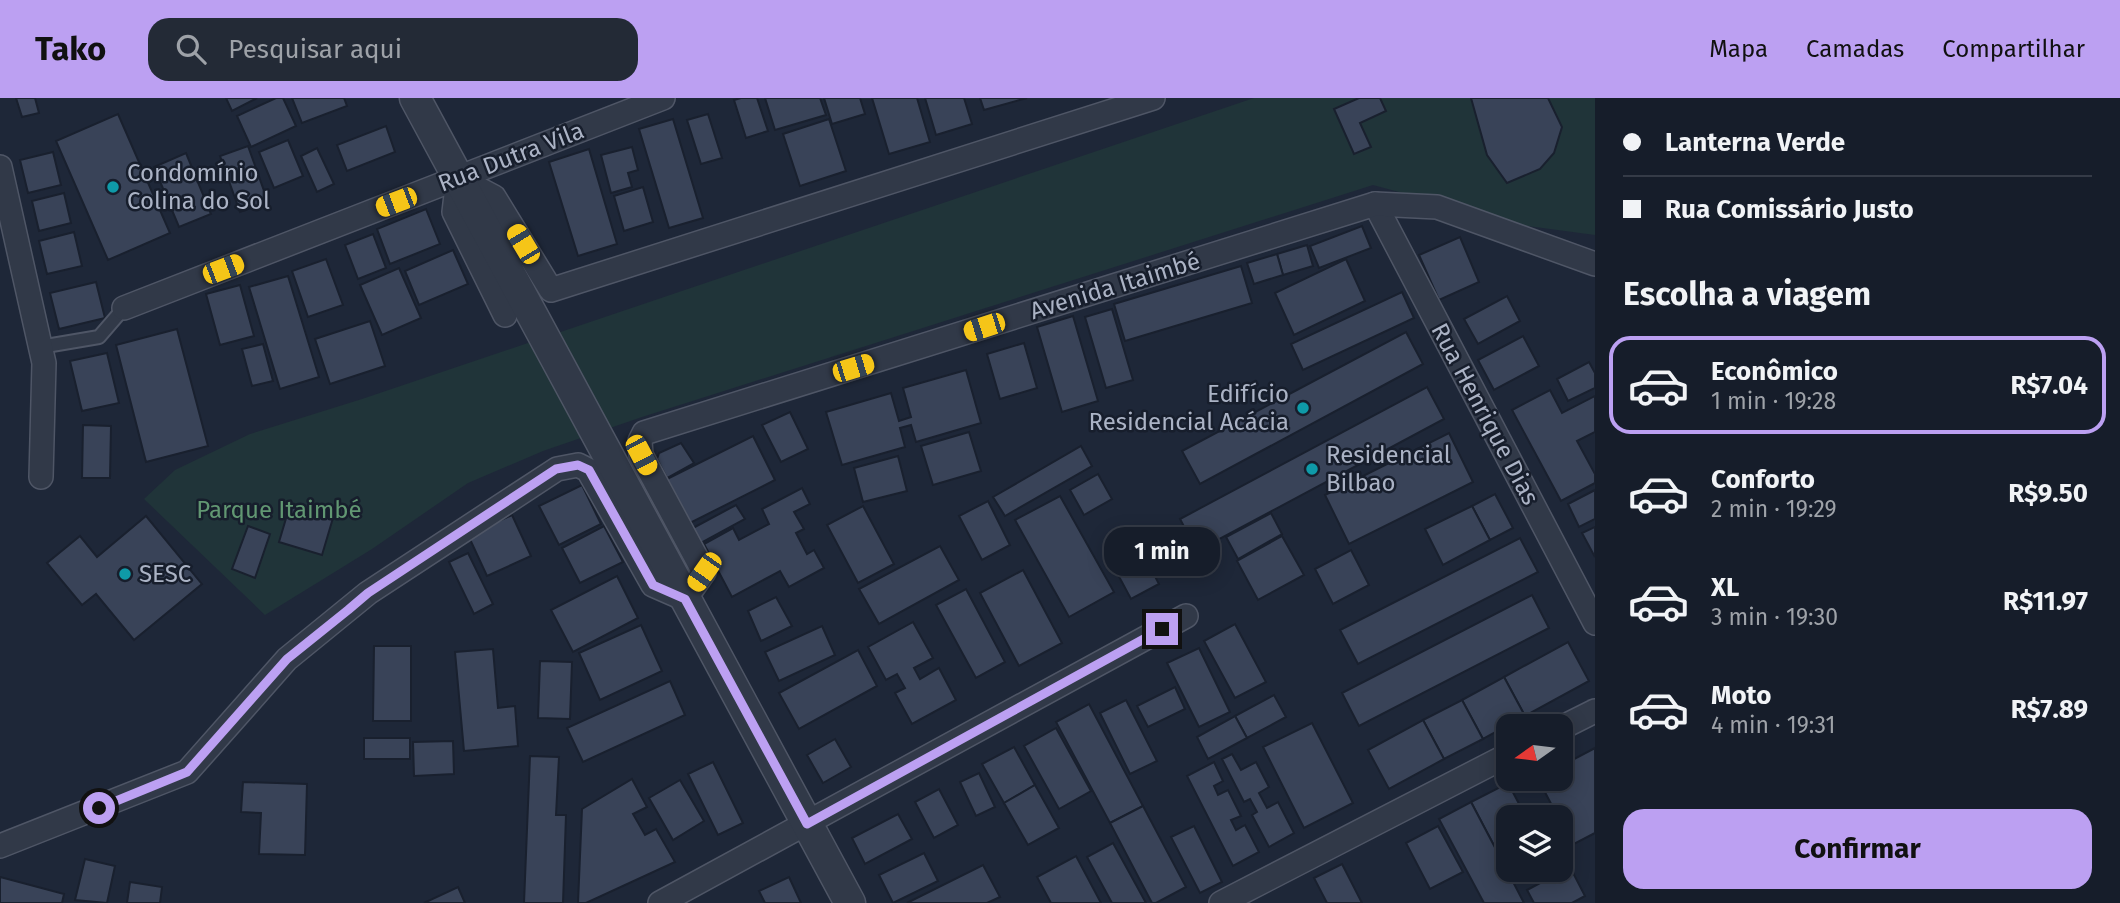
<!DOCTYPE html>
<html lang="pt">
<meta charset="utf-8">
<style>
:root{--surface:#161d2a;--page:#232a36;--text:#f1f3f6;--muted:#9ea2a8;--line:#353b47;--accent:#bca0f2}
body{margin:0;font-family:"Fira Sans",sans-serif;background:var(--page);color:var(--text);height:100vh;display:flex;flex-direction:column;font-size:26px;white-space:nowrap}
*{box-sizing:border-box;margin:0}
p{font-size:23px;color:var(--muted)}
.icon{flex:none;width:38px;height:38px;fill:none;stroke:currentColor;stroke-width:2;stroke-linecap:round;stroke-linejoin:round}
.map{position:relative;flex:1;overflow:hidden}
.side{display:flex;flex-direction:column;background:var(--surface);width:525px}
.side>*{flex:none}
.top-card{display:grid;align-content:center;height:154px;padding:0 28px;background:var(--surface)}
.needle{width:46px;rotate:256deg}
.fabs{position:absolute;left:1496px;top:616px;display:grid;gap:14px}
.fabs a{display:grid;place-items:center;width:77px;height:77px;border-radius:14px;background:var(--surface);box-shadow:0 4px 18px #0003,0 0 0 2px var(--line);font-size:35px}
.end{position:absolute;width:32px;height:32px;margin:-16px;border:9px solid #bca0f2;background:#111;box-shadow:0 0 0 4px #111}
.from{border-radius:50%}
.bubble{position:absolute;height:49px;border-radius:21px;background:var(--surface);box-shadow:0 4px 18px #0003,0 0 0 2px var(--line);font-size:23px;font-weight:700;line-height:49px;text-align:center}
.car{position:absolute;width:21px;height:42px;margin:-21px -10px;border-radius:9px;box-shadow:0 0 5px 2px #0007;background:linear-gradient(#f5c518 24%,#345 0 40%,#f5c518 0 76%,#345 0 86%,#f5c518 0)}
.top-card b{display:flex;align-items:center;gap:24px;height:66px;font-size:26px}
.top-card b+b{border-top:2px solid var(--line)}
.top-card i{width:18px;height:18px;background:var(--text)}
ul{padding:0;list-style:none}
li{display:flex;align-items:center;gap:21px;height:98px;margin:0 14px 10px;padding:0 14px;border:4px solid transparent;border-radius:21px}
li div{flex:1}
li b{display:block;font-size:26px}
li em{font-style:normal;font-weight:700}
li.selected{border-color:var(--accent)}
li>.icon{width:63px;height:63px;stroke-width:1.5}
h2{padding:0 28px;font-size:32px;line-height:84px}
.action{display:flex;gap:14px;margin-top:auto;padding:14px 28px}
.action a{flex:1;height:80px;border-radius:21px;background:var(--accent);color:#111;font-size:28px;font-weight:700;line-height:80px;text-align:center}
header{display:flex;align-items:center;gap:42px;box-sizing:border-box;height:98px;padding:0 35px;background:var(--accent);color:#111}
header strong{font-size:33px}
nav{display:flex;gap:38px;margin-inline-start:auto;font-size:24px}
.search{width:490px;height:63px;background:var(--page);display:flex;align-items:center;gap:18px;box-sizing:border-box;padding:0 24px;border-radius:21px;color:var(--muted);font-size:26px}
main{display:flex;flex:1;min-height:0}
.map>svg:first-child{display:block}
</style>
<header>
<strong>Tako</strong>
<div class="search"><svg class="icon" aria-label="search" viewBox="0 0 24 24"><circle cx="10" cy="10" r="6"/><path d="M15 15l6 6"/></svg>Pesquisar aqui</div>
<nav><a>Mapa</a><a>Camadas</a><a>Compartilhar</a></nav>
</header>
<main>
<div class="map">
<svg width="1595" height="805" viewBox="0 0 1595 805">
<rect width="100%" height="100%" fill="#1e2738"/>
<polygon fill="#203439" points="1254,0 1595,0 1595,137 1521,127 1373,87 642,319 543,353 468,385 372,451 265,517 144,401 175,372 250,336 362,301"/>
<g fill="#394358" stroke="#19202e" stroke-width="2">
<polygon points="16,0 35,0 39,15 22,19"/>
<polygon points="226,0 257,0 232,13"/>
<polygon points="276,0 283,0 296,28 251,49 237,18"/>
<polygon points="292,0 344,0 347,8 302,25"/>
<polygon points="741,0 757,0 768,33 746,40 734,2"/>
<polygon points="765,0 820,0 826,17 775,32"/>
<polygon points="824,0 860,0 865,16 832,26"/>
<polygon points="872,0 917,0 930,44 889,56"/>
<polygon points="925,0 964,0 972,26 936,37"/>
<polygon points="980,0 1027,0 984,12"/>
<polygon points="1359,0 1380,0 1386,13 1360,25 1371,49 1354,56 1334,11"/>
<polygon points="1471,0 1548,0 1562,29 1554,55 1540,71 1507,85 1487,57"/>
<polygon points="118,16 170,135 108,162 56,43"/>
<polygon points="708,16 722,60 701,66 687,22"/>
<polygon points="673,21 703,120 669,130 639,31"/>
<polygon points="829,21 846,73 800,88 783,36"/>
<polygon points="386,28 395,54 347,73 337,47"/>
<polygon points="288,42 303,78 274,90 259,54"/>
<polygon points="248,48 268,104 240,114 220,58"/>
<polygon points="632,49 638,72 628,75 632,89 611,95 601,57"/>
<polygon points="317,50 334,86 317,94 301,58"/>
<polygon points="589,51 617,146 578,158 549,64"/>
<polygon points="53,54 61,87 28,95 20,62"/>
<polygon points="186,55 211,116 179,129 154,69"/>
<polygon points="643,89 653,124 624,133 614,98"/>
<polygon points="64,95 71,125 39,133 32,103"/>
<polygon points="426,111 440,146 390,166 377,131"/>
<polygon points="1362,128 1371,150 1319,170 1310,148"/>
<polygon points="74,134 82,168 47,176 39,143"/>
<polygon points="373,136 386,170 358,181 345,147"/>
<polygon points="1460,139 1479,184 1439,202 1419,157"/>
<polygon points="1307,147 1313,168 1283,177 1277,156"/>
<polygon points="453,152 468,186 419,207 405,173"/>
<polygon points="1277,156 1283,177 1254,186 1247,165"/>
<polygon points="326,161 343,207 308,219 292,173"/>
<polygon points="1346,161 1365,203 1294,237 1275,195"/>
<polygon points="1241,168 1252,205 1125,243 1114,206"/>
<polygon points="399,170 421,220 382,237 360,187"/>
<polygon points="288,178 319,279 280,291 249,189"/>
<polygon points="96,184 105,220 59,231 50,195"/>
<polygon points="240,187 254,238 220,247 206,196"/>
<polygon points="1402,194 1414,220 1303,272 1291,246"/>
<polygon points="1507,198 1520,223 1478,246 1464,221"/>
<polygon points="1112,211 1133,282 1106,290 1085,219"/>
<polygon points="1073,218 1098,303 1062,314 1037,229"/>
<polygon points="370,223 385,268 330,286 315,241"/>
<polygon points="177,231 208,348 146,364 116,247"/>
<polygon points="1406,234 1423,266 1200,386 1182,353"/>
<polygon points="1523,238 1539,268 1494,292 1478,262"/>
<polygon points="1024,245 1037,290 1000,301 987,256"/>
<polygon points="263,246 273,283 252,288 242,251"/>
<polygon points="107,255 119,305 82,313 70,263"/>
<polygon points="1589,264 1595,275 1595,290 1568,303 1557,281"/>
<polygon points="966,272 981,325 916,344 911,327 900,330 905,349 842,367 826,314 891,295 899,323 911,319 903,290"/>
<polygon points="1427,289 1444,321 1197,453 1180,421"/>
<polygon points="1550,292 1562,315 1595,298 1595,334 1577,343 1595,376 1595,385 1561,403 1512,312"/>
<polygon points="790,314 808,351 781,364 762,327"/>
<polygon points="83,327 111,328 110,380 82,380"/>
<polygon points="969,334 981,373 933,387 921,348"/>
<polygon points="1449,335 1473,384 1349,446 1325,397"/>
<polygon points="753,338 775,382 690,425 667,381"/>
<polygon points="681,345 694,365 667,380 657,361 659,355"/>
<polygon points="1081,348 1092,368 1005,418 993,399"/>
<polygon points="898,358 907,393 863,404 854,370"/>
<polygon points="1098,376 1112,401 1084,417 1070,392"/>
<polygon points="582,387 601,426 559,447 539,408"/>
<polygon points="802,390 810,406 794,414 804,431 796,435 807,456 814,452 824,470 789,489 780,473 732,499 704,446 733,430 739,442 769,426 762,411"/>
<polygon points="1595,392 1595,421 1579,429 1568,406"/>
<polygon points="1495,396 1513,430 1490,442 1472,408"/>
<polygon points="1060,398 1114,494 1069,519 1015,422"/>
<polygon points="988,403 1010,447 982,462 959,418"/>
<polygon points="290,407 333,420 322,457 279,444"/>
<polygon points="736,407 745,421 701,445 693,430"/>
<polygon points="863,408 894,466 858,485 827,427"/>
<polygon points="1472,408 1490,442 1443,467 1425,431"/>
<polygon points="1271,415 1282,436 1238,461 1226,439"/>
<polygon points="512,417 531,458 487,478 468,437"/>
<polygon points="146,418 202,486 134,542 96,496 82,507 47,465 80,438 97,459"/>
<polygon points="248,428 270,436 255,480 232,471"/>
<polygon points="604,428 623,464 580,485 562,450"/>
<polygon points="1595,429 1595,459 1582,435"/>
<polygon points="1282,438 1304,477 1258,502 1237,463"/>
<polygon points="1520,440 1538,474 1358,566 1340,532"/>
<polygon points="1136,442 1159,486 1131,501 1108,458"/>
<polygon points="940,448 959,482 879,526 859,491"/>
<polygon points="1351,452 1369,487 1333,506 1315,471"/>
<polygon points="468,455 493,506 474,516 449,464"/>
<polygon points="1023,472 1062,545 1019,568 980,495"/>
<polygon points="617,478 638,520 573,554 551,512"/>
<polygon points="966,491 1005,564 976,580 936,507"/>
<polygon points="1532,497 1549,530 1359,628 1342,595"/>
<polygon points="776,499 792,528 761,543 748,513"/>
<polygon points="913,524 933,560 914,570 920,581 939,570 956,602 912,626 895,595 905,590 897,576 886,582 868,549"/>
<polygon points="1235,526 1266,584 1235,600 1204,543"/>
<polygon points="641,527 662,573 600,602 579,555"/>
<polygon points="822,528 835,557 779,583 765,554"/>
<polygon points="1568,544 1589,583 1525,618 1504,579"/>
<polygon points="374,548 411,548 411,623 373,623"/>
<polygon points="1199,550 1230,614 1199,629 1167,565"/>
<polygon points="493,551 498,610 515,608 518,648 464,653 455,554"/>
<polygon points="858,552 877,588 799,631 779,595"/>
<polygon points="540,563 572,564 570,621 538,620"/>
<polygon points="1504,579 1525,618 1483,641 1462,602"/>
<polygon points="670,583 685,617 583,664 567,630"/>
<polygon points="1175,589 1185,611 1148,629 1137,608"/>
<polygon points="1274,597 1286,619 1247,640 1235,618"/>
<polygon points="1126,602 1157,663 1130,676 1100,615"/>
<polygon points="1462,602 1483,641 1444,661 1423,622"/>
<polygon points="1089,606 1143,708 1110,725 1056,624"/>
<polygon points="1235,618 1247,640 1208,661 1197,639"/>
<polygon points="1423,622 1444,661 1389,691 1368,652"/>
<polygon points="1312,625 1353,705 1304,730 1263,649"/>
<polygon points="1056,630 1091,693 1059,711 1024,648"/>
<rect x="364" y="640" width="46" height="21"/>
<polygon points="835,641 851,669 823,685 807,657"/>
<polygon points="453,643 454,676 414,678 413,644"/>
<polygon points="1014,649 1035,687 1004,705 982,666"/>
<polygon points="1595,650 1595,735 1572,747 1561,726 1561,719 1558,719 1538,681 1561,681 1561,668"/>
<polygon points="1232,656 1241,672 1256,664 1269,689 1259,695 1267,710 1278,704 1294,735 1269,749 1252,717 1257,714 1250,701 1244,704 1222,661"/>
<polygon points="530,658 559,659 556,717 566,717 563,805 524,805"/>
<polygon points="713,664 743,725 718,737 688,676"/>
<polygon points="1214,664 1223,683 1214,688 1218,697 1228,692 1241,718 1231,722 1236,732 1245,727 1259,754 1233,768 1187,678"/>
<polygon points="979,675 995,709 976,718 960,684"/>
<polygon points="632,681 647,709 633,716 645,737 656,731 675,764 586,805 578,805 582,711"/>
<polygon points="680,682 704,723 673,742 649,700"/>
<polygon points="243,684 307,686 305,757 259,756 261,715 241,714"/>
<polygon points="1508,685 1526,719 1508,719 1508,772 1521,772 1510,778 1471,704"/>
<polygon points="1035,687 1059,730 1028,747 1004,705"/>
<polygon points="939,691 958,727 934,740 915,704"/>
<polygon points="1471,704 1510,778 1524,805 1484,805 1439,721"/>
<polygon points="1143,708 1186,789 1156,805 1152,805 1110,725"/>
<polygon points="898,716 912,741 865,766 852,740"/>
<polygon points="1194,728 1222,784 1200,795 1171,739"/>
<polygon points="1438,728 1463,774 1430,791 1406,745"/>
<polygon points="1113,745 1146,805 1112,805 1087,759"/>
<polygon points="924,755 938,783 893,805 879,777"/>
<polygon points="1076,758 1101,805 1051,805 1037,779"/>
<polygon points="85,761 115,768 107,805 75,802"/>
<polygon points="1342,766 1362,805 1327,805 1314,780"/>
<polygon points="983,767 1000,799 987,805 907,805"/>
<polygon points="1570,769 1585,798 1572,805 1534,805 1527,792"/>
<polygon points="0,779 64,796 62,805 0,805"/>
<polygon points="789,779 801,805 765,805 759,793"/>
<polygon points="130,784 162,789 160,805 127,805"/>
<polygon points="458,789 465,805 424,805"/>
</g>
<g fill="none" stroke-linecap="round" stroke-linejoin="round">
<g stroke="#4f5666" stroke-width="16">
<polyline id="service" points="40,249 99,239 124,210"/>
</g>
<g stroke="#4f5666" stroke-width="26">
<g id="minor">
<polyline points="0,69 44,265 41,379"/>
<polyline points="1375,106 1595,525"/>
<polyline points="124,210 663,0"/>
<polyline points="505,217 454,114 458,80 494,99 551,192 1153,0"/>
<polyline points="1561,630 1595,613"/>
<polyline points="0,748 187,674 287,561 368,495 557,371 578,367 588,372 653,487 685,501 704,474 641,357 640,343 644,335 1375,106 1437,109 1595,166"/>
<polyline points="660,805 1186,518"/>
<polyline points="1221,805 1508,657"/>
</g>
</g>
<g stroke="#4f5666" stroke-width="33">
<polyline id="tertiary" points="415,0 850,805"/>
</g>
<use href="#service" stroke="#313948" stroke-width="12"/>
<use href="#minor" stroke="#313948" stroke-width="23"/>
<use href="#tertiary" stroke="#313948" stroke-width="30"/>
</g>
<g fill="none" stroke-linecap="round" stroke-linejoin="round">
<polyline stroke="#bca0f2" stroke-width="9" points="99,710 187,674 287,561 348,512 368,495 556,371 578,367 589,372 653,487 685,501 807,726 1162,531"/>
</g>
<g fill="#0f9aa8" stroke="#171e2c" stroke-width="2.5">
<circle cx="113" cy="89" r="7"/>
<circle cx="1303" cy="310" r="7"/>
<circle cx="1312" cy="371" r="7"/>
<circle cx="125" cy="476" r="7"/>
</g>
<g text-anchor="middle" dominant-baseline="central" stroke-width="5" stroke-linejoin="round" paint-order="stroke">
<g font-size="24" fill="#abb3c5" stroke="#171e2c">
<text transform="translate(511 59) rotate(-21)">Rua Dutra Vila</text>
<text transform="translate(1115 188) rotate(-17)">Avenida Itaimbé</text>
<text transform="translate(1485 316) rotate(62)">Rua Henrique Dias</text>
</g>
<g font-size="24" fill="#abb3c5" stroke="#171e2c" text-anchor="start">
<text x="127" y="75">Condomínio<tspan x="127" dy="28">Colina do Sol</tspan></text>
<text x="1289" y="296" text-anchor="end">Edifício<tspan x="1289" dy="28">Residencial Acácia</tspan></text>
<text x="1326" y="357">Residencial<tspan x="1326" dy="28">Bilbao</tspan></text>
<text x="139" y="476">SESC</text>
</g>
<g font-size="24" fill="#619772" stroke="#171e2c">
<text x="279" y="412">Parque Itaimbé</text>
</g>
</g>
</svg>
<div class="fabs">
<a><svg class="needle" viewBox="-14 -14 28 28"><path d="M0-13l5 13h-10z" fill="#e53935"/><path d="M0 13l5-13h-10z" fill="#9ea2a8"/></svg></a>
<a><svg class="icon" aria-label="layers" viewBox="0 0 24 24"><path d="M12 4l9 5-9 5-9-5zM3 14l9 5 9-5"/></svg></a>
</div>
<i class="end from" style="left:99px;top:710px"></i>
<i class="end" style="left:1162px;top:531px"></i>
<div class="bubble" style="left:1104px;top:429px;width:116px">1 min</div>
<i class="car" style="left:396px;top:104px;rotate:249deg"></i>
<i class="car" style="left:523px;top:146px;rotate:329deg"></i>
<i class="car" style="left:223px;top:171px;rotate:69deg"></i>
<i class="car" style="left:984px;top:229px;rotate:252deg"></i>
<i class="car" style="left:853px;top:270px;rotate:73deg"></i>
<i class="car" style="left:641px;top:357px;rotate:152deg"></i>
<i class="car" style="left:704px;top:474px;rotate:215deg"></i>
</div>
<section class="side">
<div class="top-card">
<b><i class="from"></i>Lanterna Verde</b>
<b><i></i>Rua Comissário Justo</b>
</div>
<h2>Escolha a viagem</h2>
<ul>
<li class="selected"><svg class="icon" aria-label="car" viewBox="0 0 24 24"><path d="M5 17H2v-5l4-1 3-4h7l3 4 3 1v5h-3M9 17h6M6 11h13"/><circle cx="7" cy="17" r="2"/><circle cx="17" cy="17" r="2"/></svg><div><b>Econômico</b><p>1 min · 19:28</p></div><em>R$7.04</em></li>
<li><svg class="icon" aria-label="car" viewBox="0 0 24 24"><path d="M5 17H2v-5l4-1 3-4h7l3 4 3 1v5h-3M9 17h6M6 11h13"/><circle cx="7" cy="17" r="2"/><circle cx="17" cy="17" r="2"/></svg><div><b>Conforto</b><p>2 min · 19:29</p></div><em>R$9.50</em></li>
<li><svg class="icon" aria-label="car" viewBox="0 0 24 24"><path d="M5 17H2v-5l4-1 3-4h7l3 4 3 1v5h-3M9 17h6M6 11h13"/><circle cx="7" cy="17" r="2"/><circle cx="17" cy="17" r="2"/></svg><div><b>XL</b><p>3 min · 19:30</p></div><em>R$11.97</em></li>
<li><svg class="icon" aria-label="car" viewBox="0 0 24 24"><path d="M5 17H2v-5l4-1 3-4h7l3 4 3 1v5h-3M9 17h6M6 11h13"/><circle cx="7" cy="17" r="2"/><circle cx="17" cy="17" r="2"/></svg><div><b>Moto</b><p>4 min · 19:31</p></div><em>R$7.89</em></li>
</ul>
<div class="action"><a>Confirmar</a></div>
</section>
</main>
